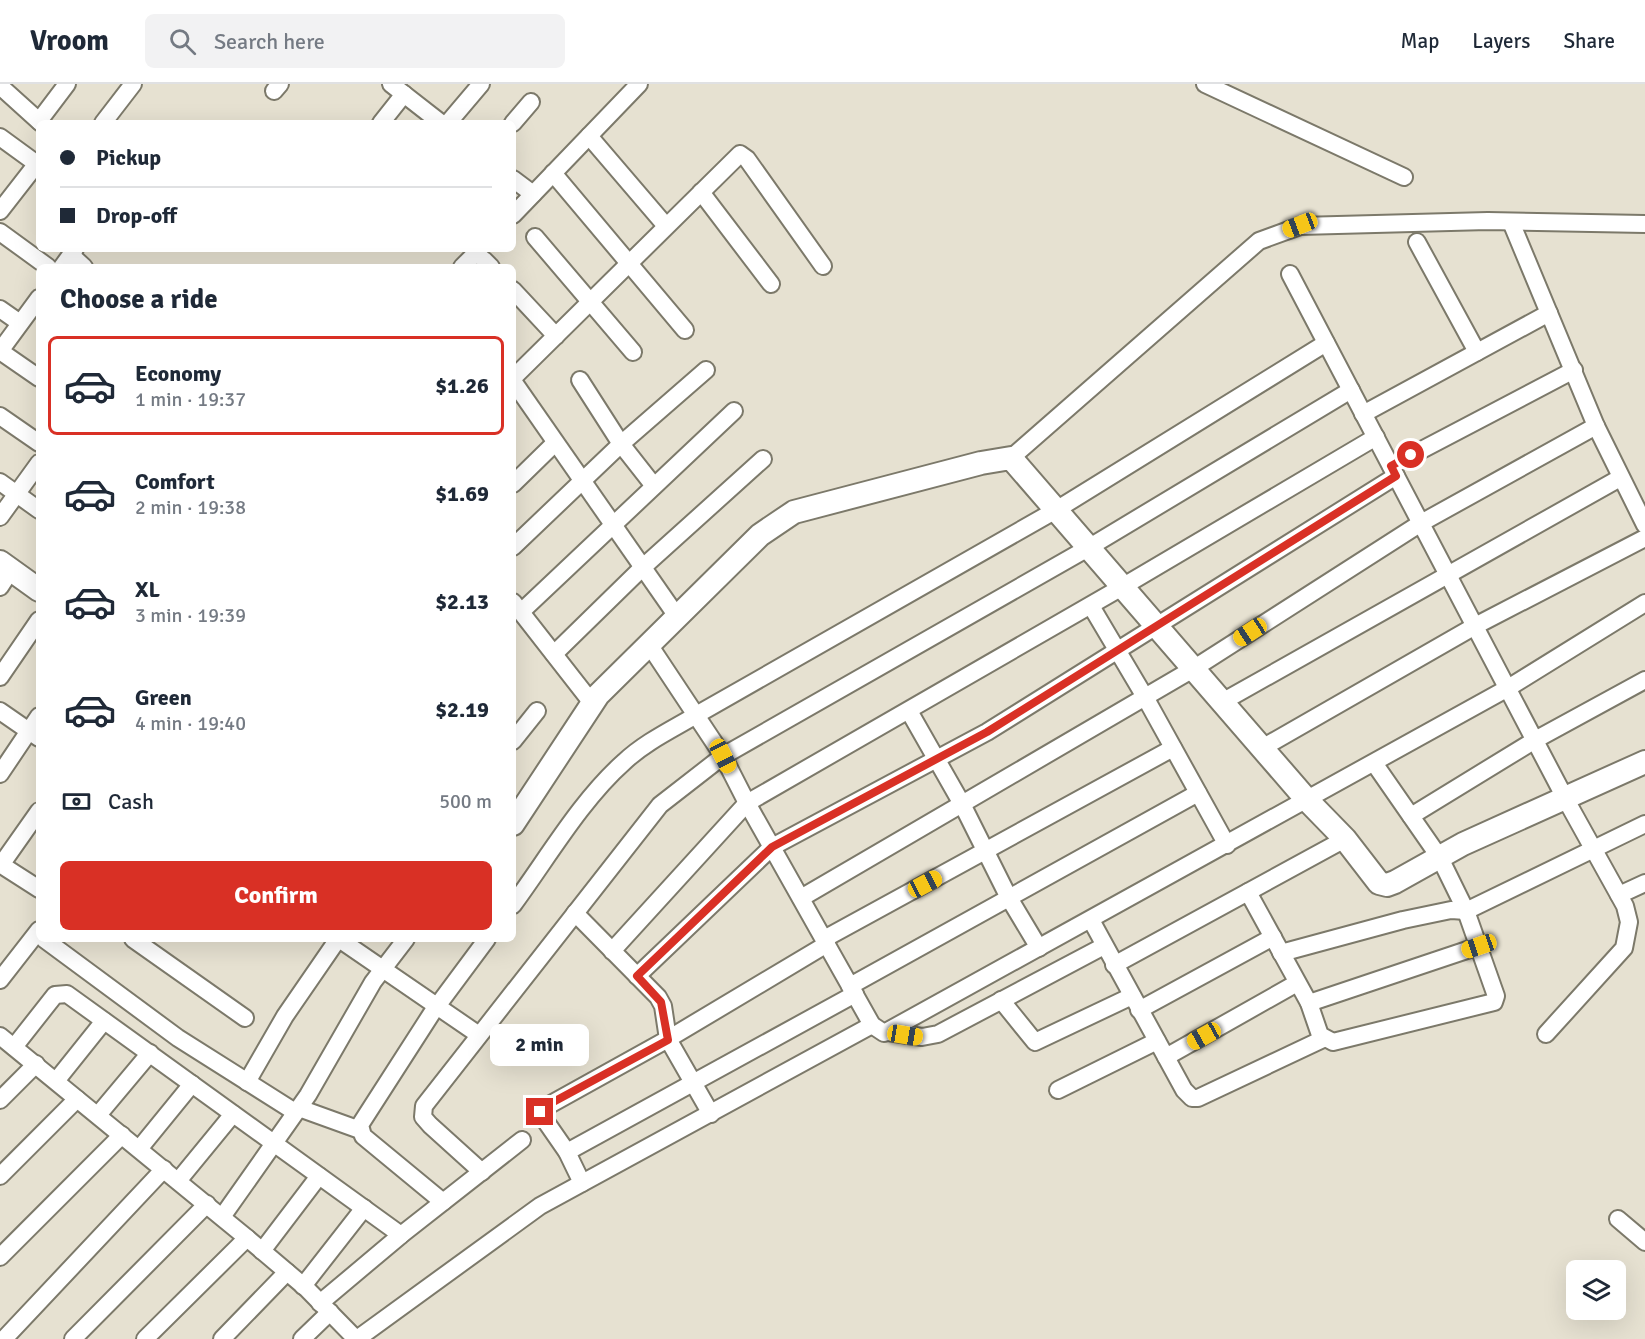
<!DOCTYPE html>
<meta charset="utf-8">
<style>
:root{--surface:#fff;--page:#f2f2f3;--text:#1f2937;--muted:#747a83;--line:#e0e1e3;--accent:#d93025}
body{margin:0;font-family:Signika,sans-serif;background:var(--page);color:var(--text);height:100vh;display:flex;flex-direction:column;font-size:22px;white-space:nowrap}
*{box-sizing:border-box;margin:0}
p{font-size:20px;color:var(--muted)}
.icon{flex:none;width:33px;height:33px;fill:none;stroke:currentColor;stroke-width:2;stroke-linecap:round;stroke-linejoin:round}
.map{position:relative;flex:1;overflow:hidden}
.side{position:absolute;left:36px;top:180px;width:480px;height:678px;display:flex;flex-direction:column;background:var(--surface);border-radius:9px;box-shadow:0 6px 24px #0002}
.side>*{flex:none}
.guide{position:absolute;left:36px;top:36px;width:480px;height:132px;border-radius:9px;box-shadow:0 6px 24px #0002;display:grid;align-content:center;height:132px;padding:0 24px;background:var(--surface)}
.tools{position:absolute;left:1566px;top:1176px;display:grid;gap:12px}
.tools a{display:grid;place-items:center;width:60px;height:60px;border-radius:9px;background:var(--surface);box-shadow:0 6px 24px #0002;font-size:30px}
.end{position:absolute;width:27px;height:27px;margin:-14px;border:8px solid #d93025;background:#fff;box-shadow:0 0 0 3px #fff}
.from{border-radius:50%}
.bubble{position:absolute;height:42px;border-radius:9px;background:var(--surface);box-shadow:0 6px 24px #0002;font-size:20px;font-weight:700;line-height:42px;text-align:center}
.car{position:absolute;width:18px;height:36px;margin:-18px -9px;border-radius:8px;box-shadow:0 0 4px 2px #0007;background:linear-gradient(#f5c518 24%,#345 0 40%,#f5c518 0 76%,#345 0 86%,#f5c518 0)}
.guide b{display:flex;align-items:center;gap:21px;height:57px;font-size:22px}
.guide b+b{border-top:2px solid var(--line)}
.guide i{width:15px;height:15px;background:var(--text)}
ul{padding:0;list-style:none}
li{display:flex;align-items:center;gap:18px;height:99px;margin:0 12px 9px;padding:0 12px;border:3px solid transparent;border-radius:9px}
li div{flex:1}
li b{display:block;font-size:22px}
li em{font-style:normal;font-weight:700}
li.current{border-color:var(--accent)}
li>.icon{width:54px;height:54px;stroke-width:1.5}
h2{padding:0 24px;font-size:27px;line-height:72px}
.pay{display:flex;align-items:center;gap:15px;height:66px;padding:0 24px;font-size:22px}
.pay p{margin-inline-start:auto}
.cta{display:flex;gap:12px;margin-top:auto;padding:12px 24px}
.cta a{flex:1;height:69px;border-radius:9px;background:var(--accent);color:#fff;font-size:24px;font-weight:700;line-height:69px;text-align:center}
header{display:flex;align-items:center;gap:36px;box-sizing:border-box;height:84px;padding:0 30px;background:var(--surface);border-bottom:2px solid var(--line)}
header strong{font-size:28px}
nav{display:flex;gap:33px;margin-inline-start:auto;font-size:21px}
.search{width:420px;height:54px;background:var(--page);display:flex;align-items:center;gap:15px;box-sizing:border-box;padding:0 21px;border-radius:9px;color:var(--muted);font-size:22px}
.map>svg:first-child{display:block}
</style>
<header>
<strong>Vroom</strong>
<div class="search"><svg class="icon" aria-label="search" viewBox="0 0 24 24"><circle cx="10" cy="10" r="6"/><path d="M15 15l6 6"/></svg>Search here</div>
<nav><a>Map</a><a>Layers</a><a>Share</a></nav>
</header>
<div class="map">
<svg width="1645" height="1255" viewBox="0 0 1645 1255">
<rect width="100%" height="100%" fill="#e6e1d1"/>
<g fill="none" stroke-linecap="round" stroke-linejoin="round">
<g stroke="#7c796a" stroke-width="20">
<g id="street">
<polyline points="391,0 441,39"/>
<polyline points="1205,0 1404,93"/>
<polyline points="0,2 41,39"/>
<polyline points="274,7 280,0"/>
<polyline points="39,37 67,0"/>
<polyline points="103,39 133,0"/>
<polyline points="381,39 404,10"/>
<polyline points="448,39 481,0"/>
<polyline points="513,39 531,18"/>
<polyline points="589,52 666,142"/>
<polyline points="0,53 37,80"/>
<polyline points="553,89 685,246"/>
<polyline points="513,95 533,110"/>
<polyline points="701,108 771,200"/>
<polyline points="0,127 39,77"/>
<polyline points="513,131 639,0"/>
<polyline points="1511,138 1596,342 1645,441"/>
<polyline points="0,148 48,183"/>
<polyline points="535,153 633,268"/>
<polyline points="1417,158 1477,268"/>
<polyline points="71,171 84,183"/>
<polyline points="484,176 491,183"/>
<polyline points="62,183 75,165"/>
<polyline points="462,183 480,165"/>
<polyline points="1290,190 1565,714 1625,822 1629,838 1624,864 1546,950"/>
<polyline points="513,206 556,252"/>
<polyline points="0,225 20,239"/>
<polyline points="0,267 39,214"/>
<polyline points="0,267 39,294"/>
<polyline points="513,294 740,70 747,75 823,182"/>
<polyline points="580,296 621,360 654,402"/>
<polyline points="513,297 676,531"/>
<polyline points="1363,330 1549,229"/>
<polyline points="0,332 39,359"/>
<polyline points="1011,374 1259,157 1300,142 1488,137 1645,140"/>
<polyline points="1391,382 1574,286"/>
<polyline points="0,398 39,426"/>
<polyline points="513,400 555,359"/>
<polyline points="0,433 39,379"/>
<polyline points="513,463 621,360 706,286"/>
<polyline points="0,503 11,486"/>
<polyline points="513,518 592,619"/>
<polyline points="1091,522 1145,613 1227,761"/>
<polyline points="521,528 734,327"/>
<polyline points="648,559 723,672 747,719 872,941 884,949 1508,604 1645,519"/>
<polyline points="554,570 642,484 763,375"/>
<polyline points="0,593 39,536"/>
<polyline points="1222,618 1620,394"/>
<polyline points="0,627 39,654"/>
<polyline points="909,627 962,720 1009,814 1039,864"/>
<polyline points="513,657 537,627"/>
<polyline points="1262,664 1475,542 1645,454"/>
<polyline points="0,690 39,632"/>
<polyline points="1411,732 1535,656 1645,596"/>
<polyline points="0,780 39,805"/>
<polyline points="1,781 39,727"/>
<polyline points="1248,808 1309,919 1320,951 1333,958 1494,918 1496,912 1466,827 1440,774 1374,679"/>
<polyline points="1619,811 1645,799"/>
<polyline points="801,814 1193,585 1421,439 1596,342"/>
<path d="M513 821C547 775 581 716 624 678 645 658 673 645 698 630L1056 426 1326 259"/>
<polyline points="575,829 658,913 663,922 668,955 711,1030"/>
<polyline points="1091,836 1184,1006 1192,1014 1198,1014 1323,955"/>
<polyline points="44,855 178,954 295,1028"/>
<polyline points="133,855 245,934"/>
<polyline points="339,855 479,951"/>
<polyline points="824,855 1173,664"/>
<polyline points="612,867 747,719 1122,503 1376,353"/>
<polyline points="1281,869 1403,836 1451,826 1466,827 1645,740"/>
<polyline points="1114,881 1345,755"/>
<polyline points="637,892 772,763 987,648 1396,392"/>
<polyline points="0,896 39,846"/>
<polyline points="850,902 1198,709"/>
<polyline points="1001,916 1035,958 1132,912"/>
<polyline points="1309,919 1479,862"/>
<polyline points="1139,926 1273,853"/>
<polyline points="888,948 922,953 938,950 1104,862"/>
<polyline points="0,952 247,1154 306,1204 356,1255"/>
<polyline points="14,963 55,911 67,910 401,1151"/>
<polyline points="1166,973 1297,899"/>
<polyline points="56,997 104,937"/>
<polyline points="247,998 285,932 338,855"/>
<polyline points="1058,1006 1157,957"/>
<polyline points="0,1016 36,980"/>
<polyline points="299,1024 360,1046"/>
<polyline points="98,1031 150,969"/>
<polyline points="139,1065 192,1000"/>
<polyline points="567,1068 855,910"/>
<polyline points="482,1088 430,1041 423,1033 424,1022 660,721 723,672 1088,464 1351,306"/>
<polyline points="0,1092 77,1015"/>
<polyline points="178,1097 233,1030"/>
<polyline points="582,1099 567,1068 542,1032 542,1025 668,955 827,860"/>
<polyline points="443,1118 363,1052 360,1041 432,929 487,855"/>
<polyline points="222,1133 308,1011 373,898 406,855"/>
<polyline points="1618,1135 1645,1158"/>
<polyline points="262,1167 319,1092"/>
<polyline points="0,1173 122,1051"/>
<polyline points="303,1202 364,1124"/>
<polyline points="320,1219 401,1151 522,1056"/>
<polyline points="4,1255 164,1085"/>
<polyline points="73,1255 207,1120"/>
<polyline points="145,1255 247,1154"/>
<polyline points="222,1255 287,1188"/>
<polyline points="302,1255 330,1228"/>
<polyline points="357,1255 540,1122 872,941"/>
</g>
</g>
<g stroke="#7c796a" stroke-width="26">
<g id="secondary">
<polyline points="0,478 39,506"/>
<polyline points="513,740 598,611 760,451 794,428 981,379 1011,374 1307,716 1345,755 1379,799 1387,801 1395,798 1463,760 1645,678"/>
</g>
</g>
<use href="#street" stroke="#fff" stroke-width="16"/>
<use href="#secondary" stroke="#fff" stroke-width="22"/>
</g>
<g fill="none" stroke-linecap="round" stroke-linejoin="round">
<polyline stroke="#d93025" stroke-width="8" points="540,1028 544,1023 668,956 661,918 637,892 772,763 987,648 1396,392 1391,382 1411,371"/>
</g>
</svg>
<div class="tools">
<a><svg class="icon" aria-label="layers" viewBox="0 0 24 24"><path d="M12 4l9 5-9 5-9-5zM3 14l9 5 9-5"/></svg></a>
</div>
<i class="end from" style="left:1411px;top:371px"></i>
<i class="end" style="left:540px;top:1028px"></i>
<div class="bubble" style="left:490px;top:940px;width:99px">2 min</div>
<i class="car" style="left:1300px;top:141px;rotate:249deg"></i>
<i class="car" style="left:1250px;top:548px;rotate:237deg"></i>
<i class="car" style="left:723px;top:672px;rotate:153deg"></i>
<i class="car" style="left:925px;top:800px;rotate:62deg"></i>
<i class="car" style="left:1479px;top:862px;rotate:251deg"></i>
<i class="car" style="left:905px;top:951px;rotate:99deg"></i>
<i class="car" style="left:1204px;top:952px;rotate:241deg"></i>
<div class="guide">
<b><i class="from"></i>Pickup</b>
<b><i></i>Drop-off</b>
</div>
<section class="side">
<h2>Choose a ride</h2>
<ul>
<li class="current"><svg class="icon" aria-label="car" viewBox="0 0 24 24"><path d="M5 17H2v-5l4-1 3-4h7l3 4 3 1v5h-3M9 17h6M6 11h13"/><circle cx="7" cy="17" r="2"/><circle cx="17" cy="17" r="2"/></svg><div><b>Economy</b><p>1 min · 19:37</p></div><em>$1.26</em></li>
<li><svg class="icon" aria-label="car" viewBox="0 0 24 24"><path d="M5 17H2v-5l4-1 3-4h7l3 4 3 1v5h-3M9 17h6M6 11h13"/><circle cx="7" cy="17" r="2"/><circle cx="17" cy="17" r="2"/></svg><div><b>Comfort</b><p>2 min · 19:38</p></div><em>$1.69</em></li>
<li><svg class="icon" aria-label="car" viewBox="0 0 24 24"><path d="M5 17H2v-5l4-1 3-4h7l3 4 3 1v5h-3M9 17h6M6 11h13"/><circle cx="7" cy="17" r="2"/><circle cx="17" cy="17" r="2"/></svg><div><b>XL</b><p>3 min · 19:39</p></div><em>$2.13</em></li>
<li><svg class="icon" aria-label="car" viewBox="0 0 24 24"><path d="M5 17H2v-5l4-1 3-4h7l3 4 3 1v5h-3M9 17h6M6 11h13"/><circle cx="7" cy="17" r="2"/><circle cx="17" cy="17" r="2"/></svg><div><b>Green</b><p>4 min · 19:40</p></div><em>$2.19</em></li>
</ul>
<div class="pay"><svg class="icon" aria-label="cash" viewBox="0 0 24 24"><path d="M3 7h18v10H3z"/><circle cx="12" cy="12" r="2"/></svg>Cash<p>500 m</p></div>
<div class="cta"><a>Confirm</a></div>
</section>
</div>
